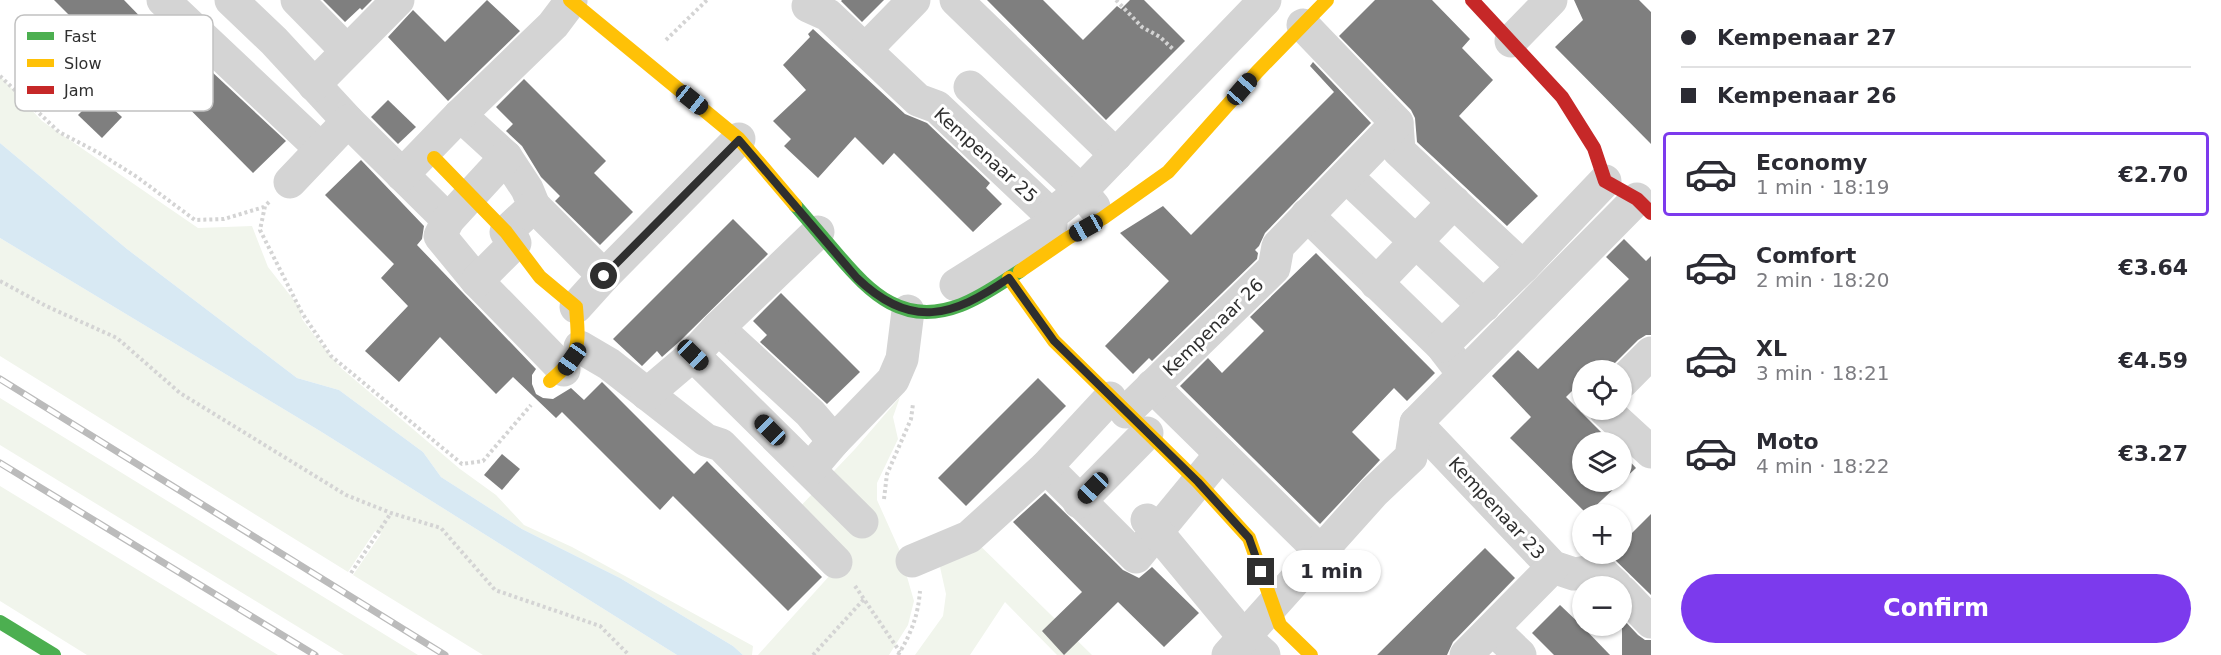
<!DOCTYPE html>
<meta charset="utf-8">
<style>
:root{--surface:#fff;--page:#f7f7f7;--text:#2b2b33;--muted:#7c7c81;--line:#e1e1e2;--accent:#7c3aed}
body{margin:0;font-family:"DejaVu Sans",sans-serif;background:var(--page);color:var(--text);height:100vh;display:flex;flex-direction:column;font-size:22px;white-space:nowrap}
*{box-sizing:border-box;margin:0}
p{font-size:20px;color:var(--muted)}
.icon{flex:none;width:33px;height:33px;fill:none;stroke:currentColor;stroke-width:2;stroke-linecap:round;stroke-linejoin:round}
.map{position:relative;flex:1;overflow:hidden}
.sheet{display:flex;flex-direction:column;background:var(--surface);width:570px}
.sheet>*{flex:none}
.banner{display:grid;align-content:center;height:132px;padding:0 30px;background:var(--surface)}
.buttons{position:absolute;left:1572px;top:360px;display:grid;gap:12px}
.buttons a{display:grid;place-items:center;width:60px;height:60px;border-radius:50%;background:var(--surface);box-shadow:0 2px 4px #0004;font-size:30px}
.end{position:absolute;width:27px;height:27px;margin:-14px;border:8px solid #2f2f2f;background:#fff;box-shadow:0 0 0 3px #fff}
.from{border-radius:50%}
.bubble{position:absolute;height:42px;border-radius:21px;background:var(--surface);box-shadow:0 2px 4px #0004;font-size:20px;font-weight:700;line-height:42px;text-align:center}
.car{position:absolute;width:18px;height:36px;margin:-18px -9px;border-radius:8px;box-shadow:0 0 4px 2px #0007;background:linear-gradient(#222 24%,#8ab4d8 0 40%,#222 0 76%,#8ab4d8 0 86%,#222 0)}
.banner b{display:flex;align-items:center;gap:21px;height:57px;font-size:22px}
.banner b+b{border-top:2px solid var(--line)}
.banner i{width:15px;height:15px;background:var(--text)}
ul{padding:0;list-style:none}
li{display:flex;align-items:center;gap:18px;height:84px;margin:0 12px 9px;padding:0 18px;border:3px solid transparent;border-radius:6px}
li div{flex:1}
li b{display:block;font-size:22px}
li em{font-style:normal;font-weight:700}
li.on{border-color:var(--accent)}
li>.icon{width:54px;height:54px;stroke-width:1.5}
.primary-button{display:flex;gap:12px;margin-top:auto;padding:12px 30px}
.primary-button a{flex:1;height:69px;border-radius:36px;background:var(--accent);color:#fff;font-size:24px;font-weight:700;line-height:69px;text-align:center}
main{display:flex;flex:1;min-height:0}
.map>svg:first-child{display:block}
</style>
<main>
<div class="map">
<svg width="1651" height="655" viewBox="0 0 1651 655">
<rect width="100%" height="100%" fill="#fff"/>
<g fill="#f1f5ec">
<polygon points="0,76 42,121 198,228 252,226 268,267 300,308 302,319 320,343 341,368 460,469 496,495 524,525 572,547 753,646 752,655 743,655 733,646 620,578 522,529 441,477 423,452 339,390 297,378 127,249 0,143"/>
<polygon points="0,238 320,431 677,655 483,655 353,575 381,534 375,531 348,572 0,356"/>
<polygon points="900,397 893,417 898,439 877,483 877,500 899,549 914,601 908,625 889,655 758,655 841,563 795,512 855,449"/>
<polygon points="0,398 418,655 344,655 0,445"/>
<polygon points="0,486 278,655 87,655 0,601"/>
<polygon points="964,530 1092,655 1057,655 1005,602 970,655 915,655 943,616 946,594 940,567"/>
</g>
<polygon fill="#d8e9f3" points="0,143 127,249 297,378 339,390 423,452 441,477 522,529 620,578 733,646 743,655 677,655 320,431 0,238"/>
<g fill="#7f7f7f">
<polygon points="54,0 124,0 159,36 166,29 286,141 253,173 139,58 126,72"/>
<polygon points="323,0 372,0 362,10 360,8 345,22"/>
<polygon points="487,0 520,31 448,101 388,37 413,10 445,42"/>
<polygon points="842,0 884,0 862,22 841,1"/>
<polygon points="987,0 1043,0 1083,40 1117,6 1121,9 1130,0 1144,0 1185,41 1106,120"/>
<polygon points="1375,0 1432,0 1470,39 1462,48 1493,80 1459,116 1538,196 1507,226 1417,142 1415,118 1411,110 1339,36"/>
<polygon points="1574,0 1639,0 1651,12 1651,144 1555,47 1583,20"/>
<polygon points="813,29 905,114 927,123 990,183 986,188 1002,204 973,232 894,153 883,165 855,137 818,178 784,146 791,139 773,121 806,90 783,65 810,37 808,34"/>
<polygon points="1313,62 1371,123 1265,233 1259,246 1255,250 1258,253 1257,259 1152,361 1149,358 1133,374 1105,346 1169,281 1120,233 1163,206 1191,235 1334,92 1310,66"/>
<polygon points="524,79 606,161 594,173 633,212 600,245 555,201 560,196 541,177 522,146 506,131 513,124 496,107"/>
<polygon points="98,95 122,117 102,138 78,115"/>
<polygon points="388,100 416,127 398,144 371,117"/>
<polygon points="361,160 424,226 422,239 417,245 536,369 532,375 532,384 536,394 543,398 553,399 571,388 584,400 602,382 694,474 707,461 822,577 788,611 673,496 660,510 562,412 556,418 513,377 496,394 440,337 399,382 365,351 408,306 381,278 394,264 325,195"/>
<polygon points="733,219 768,254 680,341 662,357 657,351 642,366 613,339"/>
<polygon points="1624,239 1646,261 1651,256 1651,335 1646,335 1638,340 1608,370 1582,370 1582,381 1566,397 1611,442 1582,442 1582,482 1622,482 1622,453 1636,468 1587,514 1510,438 1531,417 1492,376 1518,350 1538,369 1629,279 1606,257"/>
<polygon points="1316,253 1435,373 1407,401 1394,388 1352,432 1380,460 1320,524 1180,386 1208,358 1222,373 1264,331 1250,317"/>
<polygon points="781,293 860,372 827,404 760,342 767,335 753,321"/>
<polygon points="1038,378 1066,406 966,506 938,478"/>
<polygon points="502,454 520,469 502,490 484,475"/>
<polygon points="1045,493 1123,570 1139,578 1152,567 1199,613 1164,647 1118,602 1064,655 1042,631 1082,592 1013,522"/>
<polygon points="1651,514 1651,595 1610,555 1622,554 1622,543"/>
<polygon points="1485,548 1515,578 1453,642 1447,655 1377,655"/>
<polygon points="1560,605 1581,625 1610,655 1554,655 1532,633"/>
<polygon points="1622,618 1638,635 1645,640 1651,640 1651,655 1622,655"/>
</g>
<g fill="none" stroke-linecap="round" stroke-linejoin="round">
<g stroke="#d4d4d4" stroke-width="4" stroke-dasharray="3 3" stroke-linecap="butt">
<polyline points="1116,0 1142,27 1160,37 1174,50"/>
<polyline points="666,40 707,0"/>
<polyline points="0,76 59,132 99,153 137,177 195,220 224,219 264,207"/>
<polyline points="269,202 265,206 260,230 302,313 331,356 462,464 483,461 531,405"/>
<polyline points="0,281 46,306 117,338 180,393 346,495 391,513 441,528 495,590 600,626 629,655"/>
<polyline points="884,499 887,474 911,419 913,404"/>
<polyline points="351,573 391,513"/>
<polyline points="855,586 900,652"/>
<polyline points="813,655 865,598"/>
<path d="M898 655C911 634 918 616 920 591"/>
</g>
<g stroke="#d4d4d4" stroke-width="33">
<polyline points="163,0 321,149"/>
<polyline points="231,0 274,41 348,121 290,182"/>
<polyline points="297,0 347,51"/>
<polyline points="956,0 1116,155"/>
<polyline points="808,6 828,15 918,100 937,107 1051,215"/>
<polyline points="1303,25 1397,123 1399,151 1523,267"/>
<polyline points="1511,41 1551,0"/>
<polyline points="865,50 914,0"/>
<polyline points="314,85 398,0"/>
<polyline points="970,87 1081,191 1094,207"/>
<polyline points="460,115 506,157 527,189 534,206 506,232"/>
<polyline points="348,121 448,220"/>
<polyline points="506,157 448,220 440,236 477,281 564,370"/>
<polyline points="402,175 460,115 553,25 571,1"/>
<polyline points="1347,177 1484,306"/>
<polyline points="534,206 604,276"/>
<polyline points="1307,215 1442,346 1455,363"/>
<polyline points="477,281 515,243"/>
<polyline points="1376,283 1454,202"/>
<polyline points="956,285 1051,225 1051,215 1081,191 1265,0"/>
<polyline points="576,307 604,276 739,139"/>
<polyline points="718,328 810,413 834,441"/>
<polyline points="1442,346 1523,267 1605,181"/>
<polyline points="580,347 609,364 706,440 721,445 836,562"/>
<polyline points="693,355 862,522"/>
<polyline points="1622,382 1651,353"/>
<polyline points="1152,386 1321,552"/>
<polyline points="647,394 693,355 718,328 818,232"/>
<polyline points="1605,410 1651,452"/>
<polyline points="1126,412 1274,268 1278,246 1397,123"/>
<polyline points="1416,423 1553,567 1574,574 1599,570 1616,586"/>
<polyline points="1046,467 1136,557 1221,454"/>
<polyline points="810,469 834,441 893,380 902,359 908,311"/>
<polyline points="1079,502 1147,433"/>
<polyline points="1147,520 1244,637 1264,655"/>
<polyline points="912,561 969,537 1046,467 1110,398"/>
<polyline points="1622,592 1651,622"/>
<polyline points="1493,629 1520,655"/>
<polyline points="1228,655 1374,492 1411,457 1416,423 1637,199"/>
<polyline points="1466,655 1553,567"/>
</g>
<g stroke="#4caf50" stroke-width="14">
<path d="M795 205C809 221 823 238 837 254 871 294 904 327 961 305 982 297 1001 283 1020 271"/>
<polyline points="0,622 54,655"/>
</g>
<g stroke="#ffc107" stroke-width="14">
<polyline points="570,0 739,139 795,205"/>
<path d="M434 158 506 232 540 277 576 307C579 346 581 355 550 381"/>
<polyline points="1020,271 1068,238 1103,218 1168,172 1257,72 1327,0"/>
<polyline points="1009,278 1054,341 1198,482 1249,538 1280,625 1311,655"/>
</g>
<polyline stroke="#c62828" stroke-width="14" points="1472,0 1562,97 1594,148 1605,181 1637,199 1651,213"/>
<g stroke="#bbb" stroke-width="7">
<g id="rail">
<polyline points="0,379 445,655"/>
<polyline points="0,463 315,655"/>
</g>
</g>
<use href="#rail" stroke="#fff" stroke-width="4.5" stroke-dasharray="14" stroke-linecap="butt"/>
</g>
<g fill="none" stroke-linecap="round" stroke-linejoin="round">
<path stroke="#2f2f2f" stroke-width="8" d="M604 276 739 140 857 278C911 330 952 317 1009 278L1054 341 1198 482 1249 538 1261 572"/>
</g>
<g text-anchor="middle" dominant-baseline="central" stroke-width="6" stroke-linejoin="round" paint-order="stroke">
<g font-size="18" fill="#2f2f2f" stroke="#fff">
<text transform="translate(986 155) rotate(42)">Kempenaar 25</text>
<text transform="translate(1213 327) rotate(-44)">Kempenaar 26</text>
<text transform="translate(1497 508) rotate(47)">Kempenaar 23</text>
</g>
</g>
<rect x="15" y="15" width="198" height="96" rx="9" fill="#fff" stroke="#c1c1c1" stroke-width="1.5"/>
<rect x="27" y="32" width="27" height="8" fill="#4caf50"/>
<rect x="27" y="59" width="27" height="8" fill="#ffc107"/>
<rect x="27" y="86" width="27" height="8" fill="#c62828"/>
<g font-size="16" fill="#2f2f2f">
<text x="64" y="42">Fast</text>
<text x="64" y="69">Slow</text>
<text x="64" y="96">Jam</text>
</g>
</svg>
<div class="buttons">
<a><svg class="icon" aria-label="locate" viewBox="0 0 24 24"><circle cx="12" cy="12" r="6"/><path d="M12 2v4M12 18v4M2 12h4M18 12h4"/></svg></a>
<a><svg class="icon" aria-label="layers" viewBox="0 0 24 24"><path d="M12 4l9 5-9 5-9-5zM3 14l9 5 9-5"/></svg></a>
<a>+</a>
<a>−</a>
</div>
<i class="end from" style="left:604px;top:276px"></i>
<i class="end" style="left:1261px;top:572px"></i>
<div class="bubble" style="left:1282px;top:550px;width:99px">1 min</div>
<i class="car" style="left:1242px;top:89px;rotate:41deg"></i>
<i class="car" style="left:692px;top:100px;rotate:129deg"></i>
<i class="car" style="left:1086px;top:228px;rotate:241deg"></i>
<i class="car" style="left:693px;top:355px;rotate:134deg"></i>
<i class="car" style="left:572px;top:359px;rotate:215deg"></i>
<i class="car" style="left:770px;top:430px;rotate:315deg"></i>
<i class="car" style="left:1093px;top:488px;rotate:224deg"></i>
</div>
<section class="sheet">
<div class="banner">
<b><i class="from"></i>Kempenaar 27</b>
<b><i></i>Kempenaar 26</b>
</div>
<ul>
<li class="on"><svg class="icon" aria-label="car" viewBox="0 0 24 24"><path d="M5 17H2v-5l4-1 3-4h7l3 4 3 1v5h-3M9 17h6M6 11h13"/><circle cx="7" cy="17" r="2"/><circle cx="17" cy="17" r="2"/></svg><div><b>Economy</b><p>1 min · 18:19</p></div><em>€2.70</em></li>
<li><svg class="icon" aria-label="car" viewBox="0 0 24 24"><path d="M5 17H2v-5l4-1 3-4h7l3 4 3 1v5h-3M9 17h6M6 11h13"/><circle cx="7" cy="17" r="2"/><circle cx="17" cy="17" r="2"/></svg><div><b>Comfort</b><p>2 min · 18:20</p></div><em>€3.64</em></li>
<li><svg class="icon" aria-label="car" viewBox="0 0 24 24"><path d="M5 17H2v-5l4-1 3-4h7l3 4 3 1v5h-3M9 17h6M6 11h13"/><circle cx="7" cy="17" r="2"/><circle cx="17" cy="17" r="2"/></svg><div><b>XL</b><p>3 min · 18:21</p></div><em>€4.59</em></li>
<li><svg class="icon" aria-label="car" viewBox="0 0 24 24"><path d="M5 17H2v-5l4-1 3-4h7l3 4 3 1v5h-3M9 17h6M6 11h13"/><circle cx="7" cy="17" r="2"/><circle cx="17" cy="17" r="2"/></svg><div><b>Moto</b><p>4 min · 18:22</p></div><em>€3.27</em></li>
</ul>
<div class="primary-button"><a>Confirm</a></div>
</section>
</main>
